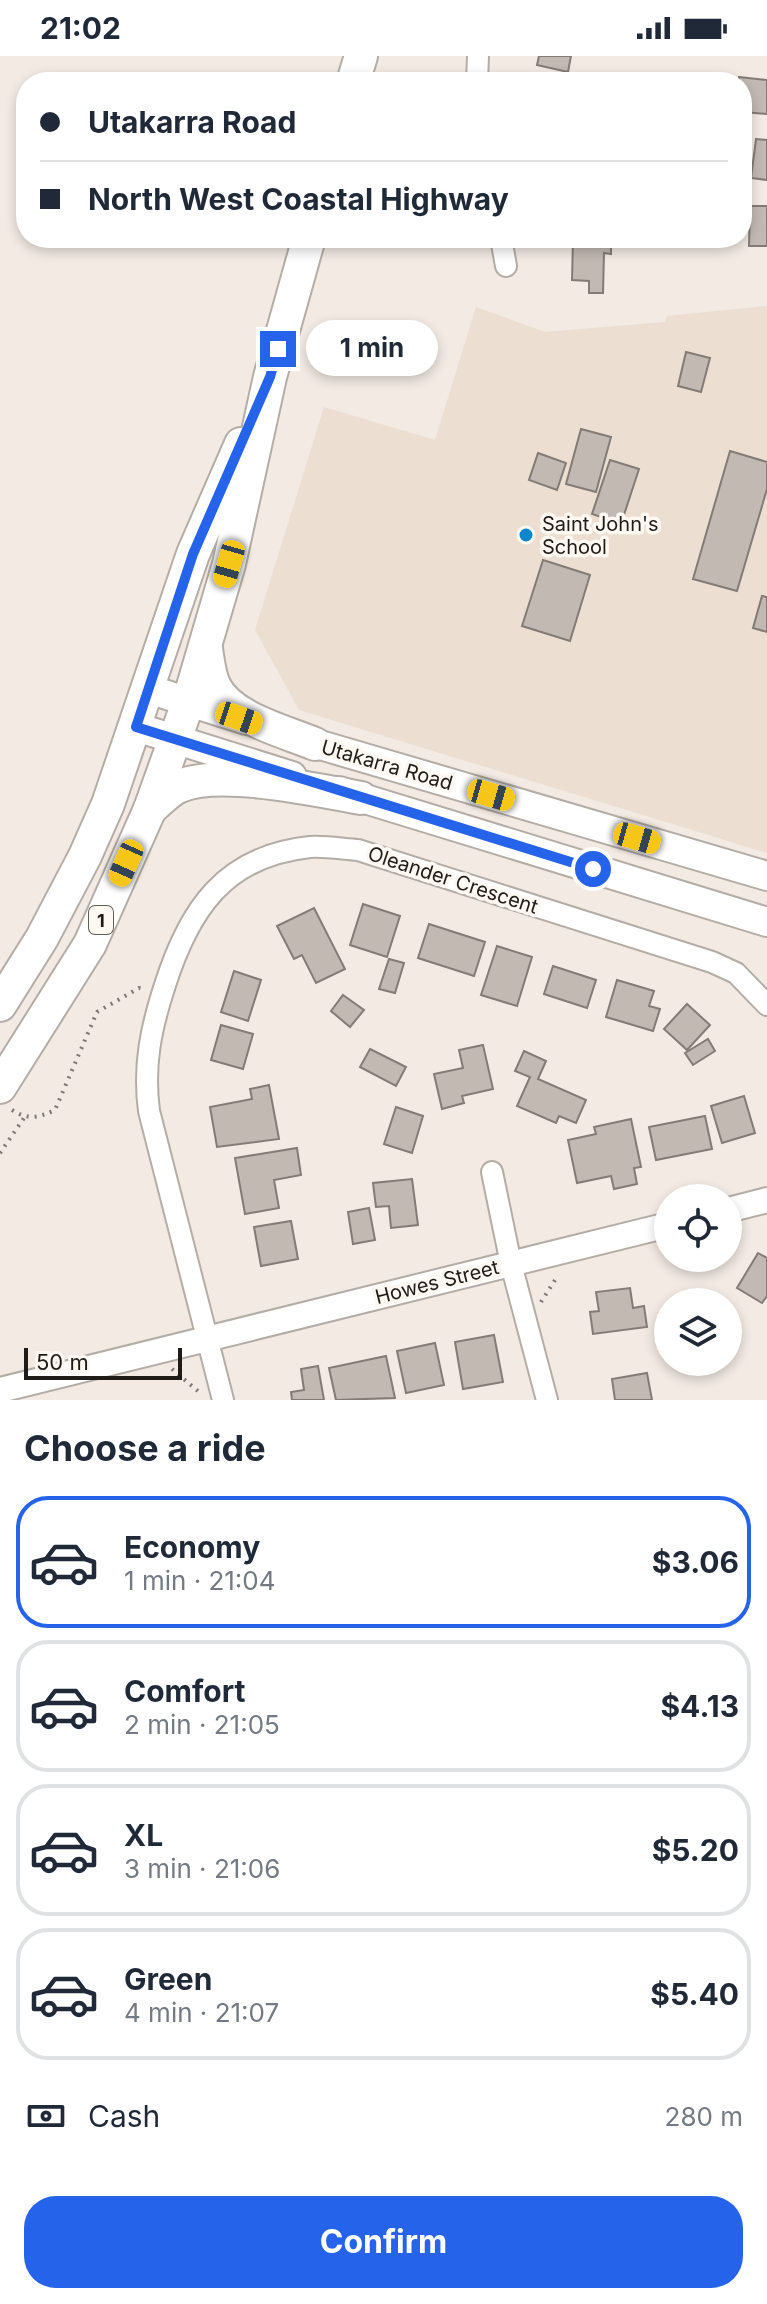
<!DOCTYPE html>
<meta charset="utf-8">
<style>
:root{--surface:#fff;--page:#f6f6f7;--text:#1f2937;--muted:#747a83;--line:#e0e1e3;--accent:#2563eb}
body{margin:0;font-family:Inter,sans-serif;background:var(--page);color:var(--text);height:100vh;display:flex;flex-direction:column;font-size:30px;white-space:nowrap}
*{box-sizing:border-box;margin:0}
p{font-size:26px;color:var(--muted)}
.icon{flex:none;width:44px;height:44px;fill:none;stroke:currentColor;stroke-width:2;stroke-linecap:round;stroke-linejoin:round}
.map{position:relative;height:1344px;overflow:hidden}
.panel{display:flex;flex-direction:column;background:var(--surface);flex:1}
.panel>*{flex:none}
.banner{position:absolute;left:16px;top:16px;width:736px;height:176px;border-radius:32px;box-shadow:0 4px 12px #0003;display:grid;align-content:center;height:176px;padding:0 24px;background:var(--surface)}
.tools{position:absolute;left:654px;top:1128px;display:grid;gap:16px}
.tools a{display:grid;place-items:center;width:88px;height:88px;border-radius:50%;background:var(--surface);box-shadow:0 4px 12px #0003;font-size:40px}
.scale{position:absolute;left:24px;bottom:20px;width:158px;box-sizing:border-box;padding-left:8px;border:4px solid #1e1b18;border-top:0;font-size:22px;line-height:28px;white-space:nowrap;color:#1e1b18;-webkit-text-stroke:6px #fef8f2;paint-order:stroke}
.end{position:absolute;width:36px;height:36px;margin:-18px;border:10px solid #2563eb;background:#fff;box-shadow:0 0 0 4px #fff}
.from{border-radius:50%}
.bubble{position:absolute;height:56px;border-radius:28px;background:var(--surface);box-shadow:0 4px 12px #0003;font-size:26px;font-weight:700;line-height:56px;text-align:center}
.car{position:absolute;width:24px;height:48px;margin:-24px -12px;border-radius:10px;box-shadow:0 0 6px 2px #0007;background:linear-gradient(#f5c518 24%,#345 0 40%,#f5c518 0 76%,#345 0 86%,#f5c518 0)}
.banner b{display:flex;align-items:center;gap:28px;height:76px;font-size:30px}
.banner b+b{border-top:2px solid var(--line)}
.banner i{width:20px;height:20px;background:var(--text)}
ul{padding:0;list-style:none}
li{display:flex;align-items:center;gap:24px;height:132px;margin:0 16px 12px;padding:0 8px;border:4px solid var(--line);border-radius:32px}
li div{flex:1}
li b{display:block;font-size:30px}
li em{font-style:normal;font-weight:700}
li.on{border-color:var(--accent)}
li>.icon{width:72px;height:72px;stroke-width:1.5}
h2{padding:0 24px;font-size:36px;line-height:96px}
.pay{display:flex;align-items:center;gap:20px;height:88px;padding:0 24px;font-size:30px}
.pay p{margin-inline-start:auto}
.button{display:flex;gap:16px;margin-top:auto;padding:16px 24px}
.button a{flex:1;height:92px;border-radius:32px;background:var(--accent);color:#fff;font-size:32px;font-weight:700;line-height:92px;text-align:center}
.status{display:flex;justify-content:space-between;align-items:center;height:56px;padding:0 40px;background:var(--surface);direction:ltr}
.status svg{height:22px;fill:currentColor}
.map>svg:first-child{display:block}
</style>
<div class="status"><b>21:02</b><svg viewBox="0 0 49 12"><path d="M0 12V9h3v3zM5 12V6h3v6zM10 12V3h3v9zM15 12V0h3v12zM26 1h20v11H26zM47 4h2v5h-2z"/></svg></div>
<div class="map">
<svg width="767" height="1344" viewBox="0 0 767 1344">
<rect width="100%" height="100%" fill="#f2eae3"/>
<polygon fill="#ecded1" points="767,250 767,797 299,654 255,574 324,351 435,384 476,251 545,276 665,266 667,260"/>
<g fill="#c1b9b2" stroke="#837c76" stroke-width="2">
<polygon points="539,0 571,0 568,16 537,9"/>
<polygon points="739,21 767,24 767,58 742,56 742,26 738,26"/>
<polygon points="756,83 767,84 767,124 751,122"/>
<polygon points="750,150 767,150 767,190 749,190"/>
<polygon points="573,182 611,182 611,198 604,197 603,237 589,237 589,225 572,224"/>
<polygon points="686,296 710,302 701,336 678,330"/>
<polygon points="581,373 611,381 596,436 566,428"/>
<polygon points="730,395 767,406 767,433 737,535 693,523"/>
<polygon points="538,397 566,407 557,434 529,424"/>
<polygon points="610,404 639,413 621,468 592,458"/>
<polygon points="543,504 590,519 570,585 522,570"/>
<polygon points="762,540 767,541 767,576 753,572"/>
<polygon points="363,848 400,860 387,901 350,889"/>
<polygon points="314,852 345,913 316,927 302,899 294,903 277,870"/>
<polygon points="429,868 485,886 474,920 418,902"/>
<polygon points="497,890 532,901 517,950 481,939"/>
<polygon points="389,903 404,907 395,937 379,933"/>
<polygon points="553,910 596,924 587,952 544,938"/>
<polygon points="234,915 261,924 248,965 221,956"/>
<polygon points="617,924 654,935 649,950 660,953 653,975 606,961"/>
<polygon points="343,939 364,954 350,971 331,955"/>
<polygon points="687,948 710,969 687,994 664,973"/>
<polygon points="221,969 253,978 243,1013 211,1004"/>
<polygon points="708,983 715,995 693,1009 685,997"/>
<polygon points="483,989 493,1033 462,1040 464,1047 442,1053 434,1018 463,1012 459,994"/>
<polygon points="370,993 406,1011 396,1030 360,1011"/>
<polygon points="524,995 546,1005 538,1023 586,1044 576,1067 559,1060 556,1067 517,1050 530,1021 515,1015"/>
<polygon points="269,1029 279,1083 217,1091 210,1051 252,1043 250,1033"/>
<polygon points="744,1040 755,1077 722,1087 711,1050"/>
<polygon points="396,1051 423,1060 412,1097 384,1088"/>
<polygon points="705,1060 712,1093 656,1104 649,1071"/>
<polygon points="631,1063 641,1111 634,1112 637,1128 614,1133 611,1120 577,1127 568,1084 596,1078 594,1071"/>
<polygon points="297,1092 301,1119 274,1124 279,1152 245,1158 235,1102"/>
<polygon points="412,1123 418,1169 391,1172 389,1150 376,1151 373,1127"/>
<polygon points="369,1152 375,1184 353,1188 348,1156"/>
<polygon points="291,1165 298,1203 261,1210 254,1171"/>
<polygon points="758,1197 767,1202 767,1240 762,1247 737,1232"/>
<polygon points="630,1232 633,1252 644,1250 647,1271 593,1278 590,1256 599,1255 596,1236"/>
<polygon points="494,1279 503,1326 463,1333 455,1286"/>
<polygon points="435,1287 444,1329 406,1337 397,1295"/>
<polygon points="386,1300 395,1342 336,1344 329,1312"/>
<polygon points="318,1310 324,1344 292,1344 291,1336 304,1334 301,1313"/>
<polygon points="647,1317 652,1344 615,1344 612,1323"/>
</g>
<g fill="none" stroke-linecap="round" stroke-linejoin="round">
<g stroke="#b4ada6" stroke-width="24">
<g id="minor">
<polyline points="477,26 478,0"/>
<polyline points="501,182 506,210"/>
<polyline points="492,1116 511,1208 547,1344"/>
<path d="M223 1344 149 1055C143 1009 151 972 165 929 189 854 224 800 310 791 325 790 343 793 358 794L712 906 736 917 767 949"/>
</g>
</g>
<g stroke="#b4ada6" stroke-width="28">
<g id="tertiary">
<polyline points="728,1154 767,1144"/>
<polyline points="0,1334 668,1169"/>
</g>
</g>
<g stroke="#b4ada6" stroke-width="32">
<g id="secondary">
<polyline points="148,633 246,664"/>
<polyline points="136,671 292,720"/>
<polyline points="293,681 767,820"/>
<polyline points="339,735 767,866"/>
</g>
</g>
<g stroke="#b4ada6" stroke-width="36">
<g id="trunk">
<polyline points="353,26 361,0"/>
<path d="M206 593C208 605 209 618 214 629 229 662 284 675 315 688"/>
<path d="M150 753C159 746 169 734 180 730 220 713 317 734 361 742"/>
<polyline points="0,949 42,882 85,800 108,748 193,498 241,388"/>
<polyline points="0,1031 90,888 150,753 189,644 229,508 270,321 309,182"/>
</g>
</g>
<g stroke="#7e7874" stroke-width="4" stroke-dasharray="2 6" stroke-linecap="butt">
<path d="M12 1054C28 1064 38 1062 55 1054L97 956 139 932 144 933"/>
<polyline points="0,1097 24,1062"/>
<polyline points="541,1246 557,1221"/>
<polyline points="172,1313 199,1336"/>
</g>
<use href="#minor" stroke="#fff" stroke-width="20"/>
<use href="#tertiary" stroke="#fff" stroke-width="24"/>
<use href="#secondary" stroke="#fff" stroke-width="28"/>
<use href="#trunk" stroke="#fff" stroke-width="32"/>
</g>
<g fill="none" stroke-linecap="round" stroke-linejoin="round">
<polyline stroke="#2563eb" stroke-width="10" points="278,293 270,321 193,498 136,671 593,813"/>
</g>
<circle fill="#0986ce" stroke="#fef8f2" stroke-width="3" cx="526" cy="479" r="8"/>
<g text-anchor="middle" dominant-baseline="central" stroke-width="7" stroke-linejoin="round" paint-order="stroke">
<rect fill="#fef8f2" stroke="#615d59" stroke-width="2" x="89" y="850" width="24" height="28" rx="6"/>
<g font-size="18" font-weight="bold" fill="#1e1b18">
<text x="101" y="864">1</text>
</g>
<g font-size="20" fill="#1e1b18" stroke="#fef8f2" text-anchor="start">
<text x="542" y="468">Saint John's<tspan x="542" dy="23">School</tspan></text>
</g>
<g font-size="20" fill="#1e1b18" stroke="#fef8f2">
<text transform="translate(387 709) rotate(16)">Utakarra Road</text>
<text transform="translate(453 824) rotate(18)">Oleander Crescent</text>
<text transform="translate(437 1226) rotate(-14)">Howes Street</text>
</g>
</g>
</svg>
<div class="tools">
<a><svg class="icon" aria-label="locate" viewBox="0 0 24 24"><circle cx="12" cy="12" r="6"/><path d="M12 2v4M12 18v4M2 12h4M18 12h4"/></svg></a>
<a><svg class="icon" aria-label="layers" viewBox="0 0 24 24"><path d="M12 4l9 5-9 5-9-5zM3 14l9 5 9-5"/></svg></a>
</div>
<div class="scale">50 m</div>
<i class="end from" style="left:593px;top:813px"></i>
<i class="end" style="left:278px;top:293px"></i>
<div class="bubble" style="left:306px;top:264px;width:132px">1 min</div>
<i class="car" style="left:229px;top:508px;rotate:196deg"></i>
<i class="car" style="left:239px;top:662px;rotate:109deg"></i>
<i class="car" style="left:491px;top:739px;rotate:106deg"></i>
<i class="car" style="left:637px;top:782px;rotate:106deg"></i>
<i class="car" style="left:126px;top:807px;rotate:204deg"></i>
<div class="banner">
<b><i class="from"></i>Utakarra Road</b>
<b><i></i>North West Coastal Highway</b>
</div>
</div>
<section class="panel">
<h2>Choose a ride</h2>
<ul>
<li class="on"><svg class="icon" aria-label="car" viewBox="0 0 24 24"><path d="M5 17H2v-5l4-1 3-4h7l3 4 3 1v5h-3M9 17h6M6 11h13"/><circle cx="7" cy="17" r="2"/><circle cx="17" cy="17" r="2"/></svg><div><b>Economy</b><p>1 min · 21:04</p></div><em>$3.06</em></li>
<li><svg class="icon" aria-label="car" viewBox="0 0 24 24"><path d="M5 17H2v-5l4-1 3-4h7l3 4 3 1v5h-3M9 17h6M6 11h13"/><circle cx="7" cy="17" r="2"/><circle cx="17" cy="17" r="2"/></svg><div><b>Comfort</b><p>2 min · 21:05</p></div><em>$4.13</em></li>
<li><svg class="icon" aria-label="car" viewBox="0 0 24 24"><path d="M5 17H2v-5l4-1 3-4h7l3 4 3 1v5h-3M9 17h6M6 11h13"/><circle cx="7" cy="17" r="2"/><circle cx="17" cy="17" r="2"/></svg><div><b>XL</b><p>3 min · 21:06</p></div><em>$5.20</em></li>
<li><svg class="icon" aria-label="car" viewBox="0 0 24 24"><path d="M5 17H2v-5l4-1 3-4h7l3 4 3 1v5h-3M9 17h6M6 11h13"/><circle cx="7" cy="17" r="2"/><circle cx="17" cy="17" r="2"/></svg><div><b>Green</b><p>4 min · 21:07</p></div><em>$5.40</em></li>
</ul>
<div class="pay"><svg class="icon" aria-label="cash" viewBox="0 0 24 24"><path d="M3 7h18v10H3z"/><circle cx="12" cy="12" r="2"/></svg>Cash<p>280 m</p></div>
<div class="button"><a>Confirm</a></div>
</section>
